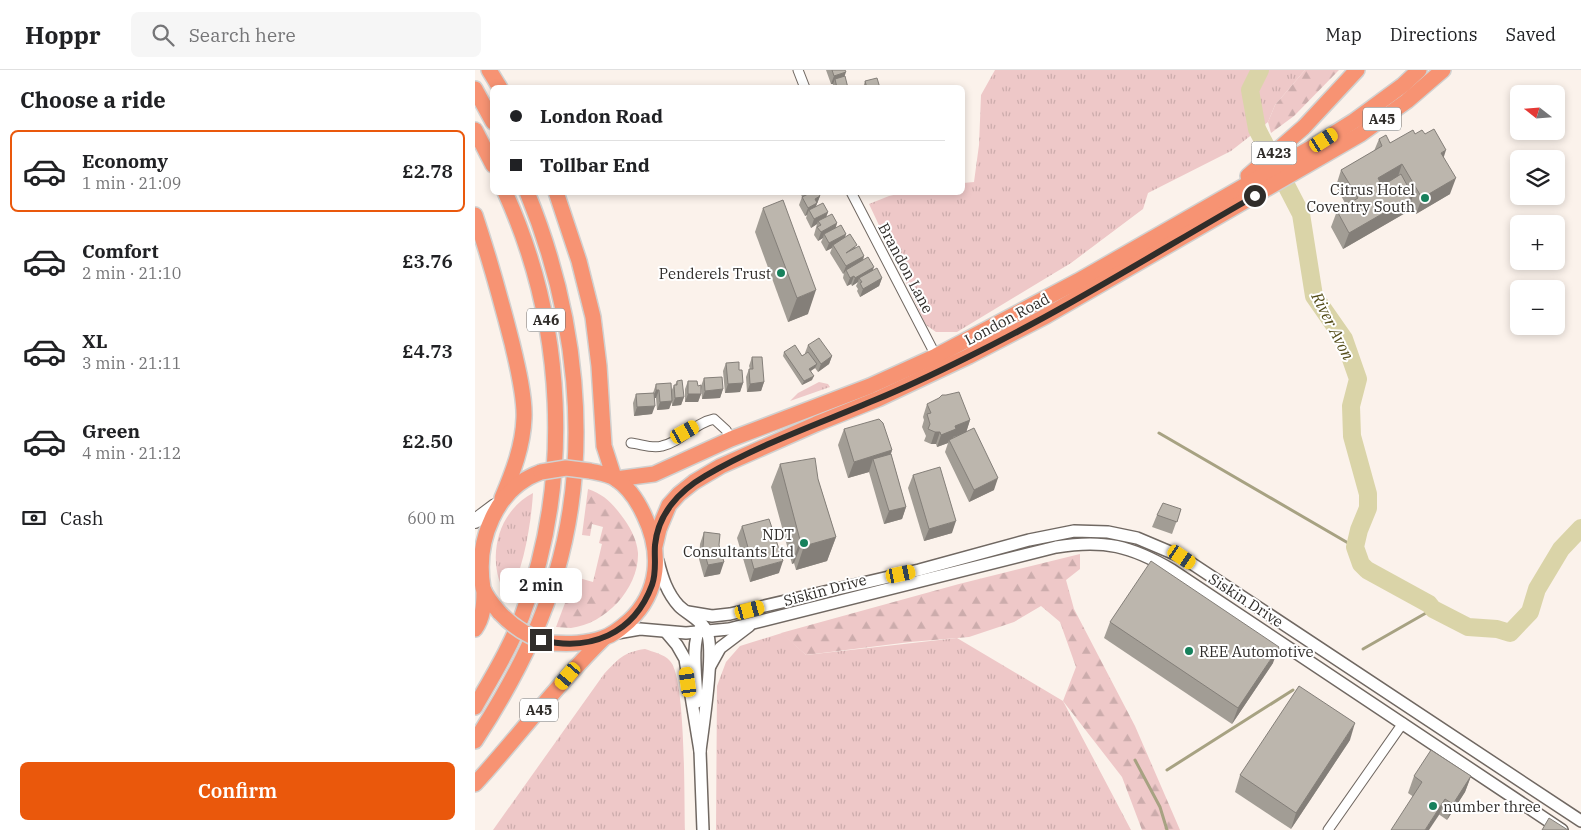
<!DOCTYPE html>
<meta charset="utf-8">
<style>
:root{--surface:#fff;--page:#f6f6f6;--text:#202124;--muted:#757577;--line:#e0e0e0;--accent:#ea580c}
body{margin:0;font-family:"IBM Plex Serif",serif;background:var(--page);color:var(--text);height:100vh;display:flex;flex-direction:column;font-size:19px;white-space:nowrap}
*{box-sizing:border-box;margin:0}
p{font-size:16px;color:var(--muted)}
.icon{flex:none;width:28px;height:28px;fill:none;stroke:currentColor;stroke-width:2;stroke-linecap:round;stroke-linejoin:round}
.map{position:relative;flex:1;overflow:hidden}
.details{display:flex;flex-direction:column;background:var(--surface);width:475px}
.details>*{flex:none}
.banner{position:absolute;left:15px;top:15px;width:475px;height:110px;border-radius:8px;box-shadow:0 2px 8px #0003;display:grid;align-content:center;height:110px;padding:0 20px;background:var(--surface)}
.needle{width:32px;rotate:287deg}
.tools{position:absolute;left:1035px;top:15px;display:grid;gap:10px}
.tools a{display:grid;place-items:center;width:55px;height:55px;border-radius:8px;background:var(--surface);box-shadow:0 2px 8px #0003;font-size:25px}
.end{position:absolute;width:22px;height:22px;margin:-11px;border:6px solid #302d2a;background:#fff;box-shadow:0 0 0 2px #fff}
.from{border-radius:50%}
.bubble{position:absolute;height:35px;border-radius:8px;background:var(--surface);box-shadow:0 2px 8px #0003;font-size:16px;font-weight:600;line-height:35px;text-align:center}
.car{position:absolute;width:15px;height:30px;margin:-15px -8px;border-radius:6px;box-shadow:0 0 4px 1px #0007;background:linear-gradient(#f5c518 24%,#345 0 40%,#f5c518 0 76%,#345 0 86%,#f5c518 0)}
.banner b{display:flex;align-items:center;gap:18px;height:48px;font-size:19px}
.banner b+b{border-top:1px solid var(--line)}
.banner i{width:12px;height:12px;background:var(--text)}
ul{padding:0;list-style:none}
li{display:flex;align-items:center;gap:15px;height:82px;margin:0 10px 8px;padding:0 10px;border:2px solid transparent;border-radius:8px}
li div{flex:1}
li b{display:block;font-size:19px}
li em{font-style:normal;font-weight:600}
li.current{border-color:var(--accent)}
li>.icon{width:45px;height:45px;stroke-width:1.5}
h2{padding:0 20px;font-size:22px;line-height:60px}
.pay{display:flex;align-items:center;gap:12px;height:55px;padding:0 20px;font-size:19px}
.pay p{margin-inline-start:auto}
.button{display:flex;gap:10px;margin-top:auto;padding:10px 20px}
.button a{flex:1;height:58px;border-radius:8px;background:var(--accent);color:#fff;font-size:20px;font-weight:600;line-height:58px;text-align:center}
header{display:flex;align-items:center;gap:30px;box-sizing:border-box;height:70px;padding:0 25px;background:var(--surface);border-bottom:1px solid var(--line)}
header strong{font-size:24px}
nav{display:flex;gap:28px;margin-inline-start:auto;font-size:18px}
.search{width:350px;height:45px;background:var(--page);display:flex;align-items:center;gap:12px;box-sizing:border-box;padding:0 18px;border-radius:8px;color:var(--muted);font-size:19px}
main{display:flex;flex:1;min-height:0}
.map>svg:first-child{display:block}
</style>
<header>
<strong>Hoppr</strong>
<div class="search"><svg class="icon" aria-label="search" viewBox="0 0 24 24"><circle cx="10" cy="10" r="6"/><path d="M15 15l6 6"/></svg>Search here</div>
<nav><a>Map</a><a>Directions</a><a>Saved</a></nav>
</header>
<main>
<section class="details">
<h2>Choose a ride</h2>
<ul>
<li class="current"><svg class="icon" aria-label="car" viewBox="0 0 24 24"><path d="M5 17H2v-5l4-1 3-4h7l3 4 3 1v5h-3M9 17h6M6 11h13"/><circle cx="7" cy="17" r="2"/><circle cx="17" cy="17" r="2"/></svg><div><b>Economy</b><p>1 min · 21:09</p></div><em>£2.78</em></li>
<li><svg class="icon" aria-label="car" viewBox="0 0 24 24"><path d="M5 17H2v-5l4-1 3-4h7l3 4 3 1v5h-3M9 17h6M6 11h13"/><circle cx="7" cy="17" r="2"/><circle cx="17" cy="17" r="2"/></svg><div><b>Comfort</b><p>2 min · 21:10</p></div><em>£3.76</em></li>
<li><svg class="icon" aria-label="car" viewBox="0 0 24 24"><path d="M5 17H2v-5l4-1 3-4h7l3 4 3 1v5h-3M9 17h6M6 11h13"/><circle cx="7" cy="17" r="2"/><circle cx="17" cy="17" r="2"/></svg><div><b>XL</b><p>3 min · 21:11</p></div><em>£4.73</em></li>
<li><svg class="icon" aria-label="car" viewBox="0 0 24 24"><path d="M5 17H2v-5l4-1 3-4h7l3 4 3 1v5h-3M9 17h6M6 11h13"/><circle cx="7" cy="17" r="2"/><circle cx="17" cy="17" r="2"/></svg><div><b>Green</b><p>4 min · 21:12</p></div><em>£2.50</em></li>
</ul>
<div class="pay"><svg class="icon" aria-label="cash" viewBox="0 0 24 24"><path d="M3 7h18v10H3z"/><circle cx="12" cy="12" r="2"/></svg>Cash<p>600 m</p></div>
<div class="button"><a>Confirm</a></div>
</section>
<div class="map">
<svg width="1106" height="760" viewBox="0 0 1106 760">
<defs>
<pattern id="grass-tufts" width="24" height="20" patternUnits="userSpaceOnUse" patternTransform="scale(1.25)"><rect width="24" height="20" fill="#eec8c8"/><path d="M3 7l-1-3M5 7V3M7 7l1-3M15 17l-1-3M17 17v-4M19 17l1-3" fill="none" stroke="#ccacac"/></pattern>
<pattern id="forest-firs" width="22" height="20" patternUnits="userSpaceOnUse" patternTransform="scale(1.25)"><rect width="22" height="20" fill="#eec8c8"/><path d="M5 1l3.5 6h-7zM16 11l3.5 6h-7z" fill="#ccacac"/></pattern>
</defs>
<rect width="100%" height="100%" fill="#fbf2eb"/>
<g fill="url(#grass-tufts)">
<polygon points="520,0 830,0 800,35 793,52 756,81 673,123 668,139 596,193 482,262 461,262 451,255 394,134 414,126 427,123 488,122 488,113 499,112 504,75 506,25"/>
<polygon points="344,312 353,314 355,317 315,331 323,323"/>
<path d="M58 423C56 456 48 500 33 529 10 494 20 443 58 423Z"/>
<polygon points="307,563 331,585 482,568 588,631 656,760 241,760 242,616 251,592 265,576"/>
<path d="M170 579C178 582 189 584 195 591 211 607 209 732 210 760H18L129 604C143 589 149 582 170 579Z"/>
</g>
<g fill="url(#forest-firs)">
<polygon points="830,0 864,0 819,46 796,63 793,52 800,35"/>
<path d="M113 419C128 424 136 432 146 445 154 455 162 469 163 483 164 518 131 554 96 558 91 558 86 557 81 557L93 525 97 506 118 512 127 474 124 473 128 457 117 454 115 466 107 465Z"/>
<polygon points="605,484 605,499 591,510 599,539 660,656 705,760 667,760 647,707 588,631 601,597 585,552 566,536 539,552 494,567 435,572 331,585 306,563 484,514"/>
</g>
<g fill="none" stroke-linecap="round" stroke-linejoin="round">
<g stroke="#a7a282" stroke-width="3">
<polyline points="684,363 880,477"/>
<polyline points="888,579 958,539"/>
<polyline points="660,690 685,737 692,760"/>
<polyline points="692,700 818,620"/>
</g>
<polyline stroke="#dad4a8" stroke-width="18" points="785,0 775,20 782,59 826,144 839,226 869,269 883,309 876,336 877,366 893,424 893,438 884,460 880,477 886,494 892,500 954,534 958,539 993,557 1022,559 1035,563 1055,542 1062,519 1086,479 1106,458"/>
<g stroke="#706862" stroke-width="11">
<g id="minor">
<polyline points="323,0 330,18"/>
<polyline points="376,122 461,286"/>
<path d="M156 373C166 374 177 379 187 376 206 372 219 353 239 349L251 360 256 369"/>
<polyline points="853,760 928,653"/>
</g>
</g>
<g stroke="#706862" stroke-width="14">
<g id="tertiary">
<path d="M183 491C187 507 192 523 204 536 212 544 227 550 232 562 240 582 228 656 225 681"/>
<polyline points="213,542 237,546 255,544 444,500 554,470 599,461 633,462 662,468 707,487 1106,751"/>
<polyline points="191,562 202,575 210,589 225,681 228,760"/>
<path d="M142 563 165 559 211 563 254 559 581 477C629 469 656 476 697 500L1087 760"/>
<polyline points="235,596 245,578 274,556"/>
<path d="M222 632C222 613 215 572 226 557"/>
</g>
</g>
<g stroke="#706862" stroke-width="16">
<polyline id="secondary" points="0,451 20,436"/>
</g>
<g stroke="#d1d1d0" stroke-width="18">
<g id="trunk">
<polyline points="14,0 25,18"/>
<polyline points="0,19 18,52"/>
<polyline points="0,60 18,95"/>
<polyline points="773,106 829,57 882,0"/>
<polyline points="81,122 104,191 118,247 124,296 129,376 139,407"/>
<path d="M0 145C14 187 26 230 37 273 42 294 50 326 49 348 48 376 38 402 27 428"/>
<polyline points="141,409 179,404 256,369 395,316 461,286 603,211 834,79 879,51 928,15 944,0"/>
<polyline points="180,476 184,459 194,435 204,424 219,412 246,396 341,354 403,329 494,286 571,246 886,64 932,31 968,0"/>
<path d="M25 543C19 536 11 527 8 518 0 471 21 418 66 402"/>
<path d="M0 559C8 548 9 535 9 521"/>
<path d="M75 573C94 574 111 574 128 568 138 565 146 558 154 551 185 522 187 482 169 445 163 432 153 417 141 409 134 404 124 403 115 401"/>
<path d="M0 637C17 607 35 578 47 546 98 410 90 254 30 122"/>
<path d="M0 671C34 619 64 564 81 504 118 379 101 242 52 122"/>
<path d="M0 714C44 666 82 614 128 569"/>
</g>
</g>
<use href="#minor" stroke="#fff" stroke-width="9"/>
<use href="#tertiary" stroke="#fff" stroke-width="11"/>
<use href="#secondary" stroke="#fff" stroke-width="14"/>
<use href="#trunk" stroke="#f79373" stroke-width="15"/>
<g stroke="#d1d1d0" stroke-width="18" stroke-linecap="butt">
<g id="trunk-bridge">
<polyline points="66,402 91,398 115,401"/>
<path d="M25 543C39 558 56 568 75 573"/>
</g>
</g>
<use href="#trunk-bridge" stroke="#f79373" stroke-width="15"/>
</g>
<g fill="#a29d95">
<polygon points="351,0 371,0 370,0 369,6 373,18 357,18 358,14 356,14"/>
<polygon points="390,11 405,18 388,18"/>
<polygon points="940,64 950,64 969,88 975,124 941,144 935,134 932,142 868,179 856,157 862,141 871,135 861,116 866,100 899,81 904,69 915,73"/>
<polygon points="325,122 343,122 345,126 341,136 353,142 351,147 362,153 361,157 371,164 370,167 389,186 388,191 397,201 407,208 404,216 385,227 382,221 383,219 381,216 383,212 377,216 376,214 372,216 368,208 369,203 368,204 355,183 357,178 351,181 346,172 348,168 343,171 339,165 342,154 336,158 331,148 332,145 330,146 324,135 327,127"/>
<polygon points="288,138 333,244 313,252 280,162"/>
<polygon points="333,275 357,286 354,294 343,302 340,298 336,301 337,310 327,315 308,286 309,282 327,286 330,284 330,283"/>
<polygon points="277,287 289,312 286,321 272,322 271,307 274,299 275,299 274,296"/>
<polygon points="251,293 264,300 268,313 265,322 250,323 248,301"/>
<polygon points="229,308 248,319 245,328 227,329 226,316"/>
<polygon points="202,311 209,327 206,335 197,336 197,332 194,339 182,340 181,328 179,328 177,344 159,346 158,333 161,324 178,323 181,314 196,322 199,315 200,315"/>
<polygon points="213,311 223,316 226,324 223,332 210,332 210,319"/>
<polygon points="452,334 495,350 491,362 519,420 494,432 470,382 473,373 462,377 461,374 456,374 449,371 451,366 447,357 449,350 448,347"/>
<polygon points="369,359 417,380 416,384 431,437 427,449 409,454 394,402 373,408 363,375"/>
<polygon points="305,394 343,409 361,467 352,491 321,500 319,493 317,494 296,417"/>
<polygon points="438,405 477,463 449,471 433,418"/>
<polygon points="706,439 697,464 677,457 682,445"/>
<polygon points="267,456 304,503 275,512 262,468"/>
<polygon points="229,462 244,475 245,504 229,507 224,489 225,474"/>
<polygon points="635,552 798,593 757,654 629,568"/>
<polygon points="875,670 816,759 760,722 765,705"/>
<polygon points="939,706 996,706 990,722 972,750 933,723"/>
</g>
<g fill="#847f79">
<polygon points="371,2 368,11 360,9 358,14 356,14 359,6"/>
<polygon points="971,80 966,96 966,83"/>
<polygon points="927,94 922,110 897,124 903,108"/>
<polygon points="981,108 975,124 941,144 947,128"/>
<polygon points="345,126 339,141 334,140 332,145 330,146 333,138 340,129"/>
<polygon points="938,126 932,142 868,179 874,163"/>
<polygon points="353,142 350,150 343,151 342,154 336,158 339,149"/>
<polygon points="362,153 359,162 349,164 348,168 343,171 346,162"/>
<polygon points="371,164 368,172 358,175 357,178 351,181 354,173"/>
<polygon points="389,186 386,194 371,200 369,203 368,204 371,196"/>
<polygon points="399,197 396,205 384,208 383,212 377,216 380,208"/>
<polygon points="379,206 376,214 372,216 375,208"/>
<polygon points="407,208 404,216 385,227 388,219"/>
<polygon points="341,220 333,244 313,252 322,228"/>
<polygon points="357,286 354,294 343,302 346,294"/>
<polygon points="342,294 340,298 332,303 334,299"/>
<polygon points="339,306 337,310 327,315 329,311"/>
<polygon points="289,312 286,321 272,322 275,314"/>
<polygon points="268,313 265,322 250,323 253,314"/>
<polygon points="248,319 245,328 227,329 230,321"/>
<polygon points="181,320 184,320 181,328 178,328"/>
<polygon points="213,324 226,324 223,332 210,332"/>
<polygon points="209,327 206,335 197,336 200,328"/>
<polygon points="197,331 194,339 182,340 185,332"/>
<polygon points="180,336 177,344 159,346 162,337"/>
<polygon points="495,350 491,363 478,367 477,371 474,370 473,373 462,377 466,365 480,356"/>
<polygon points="460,362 465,362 461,374 456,374"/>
<polygon points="417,380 411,397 398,389 394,402 373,408 379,392"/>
<polygon points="523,408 519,420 494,432 499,420"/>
<polygon points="431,437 427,449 409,454 414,441"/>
<polygon points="481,451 477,463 449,471 454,459"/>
<polygon points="361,467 352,491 321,500 329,476"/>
<polygon points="325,470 328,470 319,493 317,494"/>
<polygon points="308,491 304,503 275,512 279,499"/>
<polygon points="249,492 245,504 229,507 233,495"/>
<polygon points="804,577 798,593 757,654 763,638"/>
<polygon points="880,653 875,670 816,759 821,743"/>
<polygon points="996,706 990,722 972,750 978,734"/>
<polygon points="970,729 964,745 954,760 950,760"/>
</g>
<g fill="#bcb6ad" stroke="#847f79">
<polygon points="357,0 370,0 371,2 359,6"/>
<polygon points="370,6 373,18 362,18 360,9"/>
<polygon points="402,8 405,18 392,18 390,11"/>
<polygon points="959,59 971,80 966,83 981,108 947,128 927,94 903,108 907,116 926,104 938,126 874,163 862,141 883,128 866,100 907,76 904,69 911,65 915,73 938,60 940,64 947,60 950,64"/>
<polygon points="332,122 343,122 345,126 340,129 342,133 333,138 327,127 333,124"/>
<polygon points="308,130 341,220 322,228 288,138"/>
<polygon points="348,133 353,142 339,149 334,140"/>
<polygon points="357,144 362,153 346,162 342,157 346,155 343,151"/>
<polygon points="366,155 371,164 354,173 349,164"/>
<polygon points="375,164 382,175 371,183 384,176 389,186 371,196 358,175"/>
<polygon points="393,187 399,197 380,208 379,206 375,208 371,200"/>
<polygon points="402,198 407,208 388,219 385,213 387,212 384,208"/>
<polygon points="344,268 357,286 346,294 333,275"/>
<polygon points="320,275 327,286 333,282 342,294 334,299 339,306 329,311 309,282"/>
<polygon points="277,287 287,287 289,312 275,314 274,299 278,299"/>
<polygon points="264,292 264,300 267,300 268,313 253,314 251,293"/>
<polygon points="247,307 248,319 230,321 229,308"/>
<polygon points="207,310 209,327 200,328 199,315 202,315 202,311"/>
<polygon points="213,311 222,311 223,316 226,315 226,324 213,324"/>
<polygon points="196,313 197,331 185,332 184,320 181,320 181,314"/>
<polygon points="484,322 495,350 480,356 481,359 466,365 465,362 460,362 453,359 455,354 452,344 456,343 452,334 464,328 467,325 471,325"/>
<polygon points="179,323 180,336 162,337 161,324"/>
<polygon points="404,349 408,353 417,380 379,392 369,359"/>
<polygon points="499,358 523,408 499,420 474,370"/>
<polygon points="416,384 431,437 414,441 398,389"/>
<polygon points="340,388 343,409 361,467 329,476 328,470 325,470 305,394"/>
<polygon points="465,397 481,451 454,459 438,405"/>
<polygon points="688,433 706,439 702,452 682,445"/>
<polygon points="294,449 308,491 279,499 267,456"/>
<polygon points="229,462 245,464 244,475 249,492 233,495 228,477"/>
<polygon points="676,491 804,577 763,638 635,552"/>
<polygon points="824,616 880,653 821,743 765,705"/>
<polygon points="956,680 996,706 978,734 970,729 950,760 916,760 947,712 939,706"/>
<polygon points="1074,748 1093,760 1067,760"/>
</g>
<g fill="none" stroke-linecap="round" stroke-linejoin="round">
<path stroke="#302d2a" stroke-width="6" d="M66 570C115 582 159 564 177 515 182 501 179 489 180 475 183 444 204 421 230 406 283 375 343 354 400 330 432 317 463 302 493 287 591 239 685 180 780 126"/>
</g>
<g fill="#17815c" stroke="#fff" stroke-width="2">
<circle cx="950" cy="128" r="5"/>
<circle cx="306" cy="203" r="5"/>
<circle cx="329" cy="473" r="5"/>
<circle cx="714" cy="581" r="5"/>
<circle cx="958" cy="736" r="5"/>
</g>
<g text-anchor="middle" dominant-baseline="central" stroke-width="4" stroke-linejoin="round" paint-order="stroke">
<g fill="#fff" stroke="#6e6c6a" stroke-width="1">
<rect x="888" y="37.5" width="38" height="23" rx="4"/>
<rect x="776.5" y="71.5" width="45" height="23" rx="4"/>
<rect x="52" y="238.5" width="38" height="23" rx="4"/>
<rect x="45" y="628.5" width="38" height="23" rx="4"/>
</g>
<g font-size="14" font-weight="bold" fill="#302d2a">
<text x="907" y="49">A45</text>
<text x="799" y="83">A423</text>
<text x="71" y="250">A46</text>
<text x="64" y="640">A45</text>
</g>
<g font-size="15" fill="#302d2a" stroke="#fff" text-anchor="end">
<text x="940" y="119">Citrus Hotel<tspan x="940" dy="17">Coventry South</tspan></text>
<text x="296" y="203">Penderels Trust</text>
<text x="319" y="464">NDT<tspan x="319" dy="17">Consultants Ltd</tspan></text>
<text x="724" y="581" text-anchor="start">REE Automotive</text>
<text x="968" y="736" text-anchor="start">number three</text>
</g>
<g font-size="15" fill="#302d2a" stroke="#fff">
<text transform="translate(431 198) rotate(62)">Brandon Lane</text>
<text transform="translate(532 249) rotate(-28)">London Road</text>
<text transform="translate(350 520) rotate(-15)">Siskin Drive</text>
<text transform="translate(771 530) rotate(33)">Siskin Drive</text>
</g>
<g font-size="16" font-style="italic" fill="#534c18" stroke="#fff">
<text transform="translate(858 256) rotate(63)">River Avon</text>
</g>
</g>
</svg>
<div class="tools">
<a><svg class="needle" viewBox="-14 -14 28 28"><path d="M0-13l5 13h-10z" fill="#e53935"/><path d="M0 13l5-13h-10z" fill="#757577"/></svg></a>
<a><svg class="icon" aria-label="layers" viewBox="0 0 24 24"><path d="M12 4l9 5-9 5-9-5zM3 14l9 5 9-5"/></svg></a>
<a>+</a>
<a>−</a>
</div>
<i class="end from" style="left:780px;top:126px"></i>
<i class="end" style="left:66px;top:570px"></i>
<div class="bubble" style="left:25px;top:498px;width:82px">2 min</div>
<i class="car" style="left:849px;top:70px;rotate:58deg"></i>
<i class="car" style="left:210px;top:362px;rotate:61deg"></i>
<i class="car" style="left:707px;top:487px;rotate:124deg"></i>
<i class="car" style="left:426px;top:504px;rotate:78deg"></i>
<i class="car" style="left:275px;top:540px;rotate:75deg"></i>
<i class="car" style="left:93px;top:606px;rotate:220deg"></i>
<i class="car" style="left:213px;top:612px;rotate:352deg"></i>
<div class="banner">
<b><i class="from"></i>London Road</b>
<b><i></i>Tollbar End</b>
</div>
</div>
</main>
